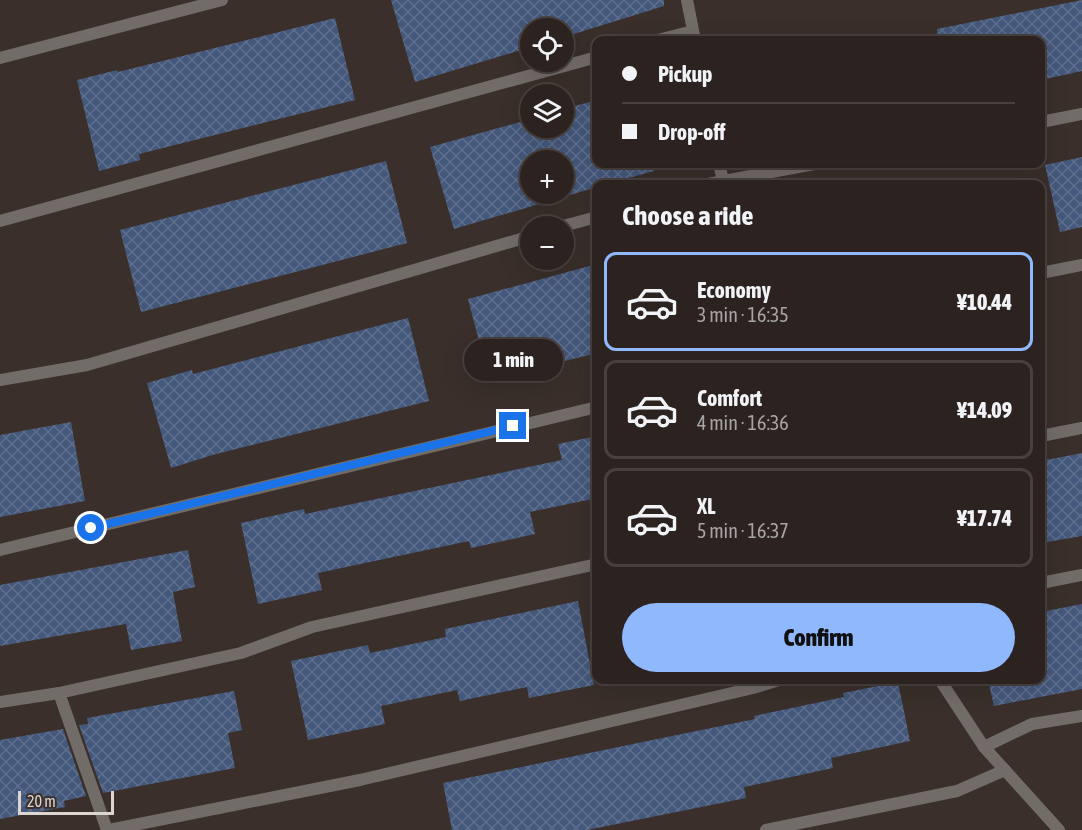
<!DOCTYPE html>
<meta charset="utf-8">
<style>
:root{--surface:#2c2320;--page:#342b29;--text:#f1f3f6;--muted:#a6a4a5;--line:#48403e;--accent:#90b8fd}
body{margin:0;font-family:"Asap Condensed",sans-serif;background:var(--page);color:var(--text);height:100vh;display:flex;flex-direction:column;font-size:22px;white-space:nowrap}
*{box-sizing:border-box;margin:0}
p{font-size:20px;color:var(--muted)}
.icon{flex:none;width:33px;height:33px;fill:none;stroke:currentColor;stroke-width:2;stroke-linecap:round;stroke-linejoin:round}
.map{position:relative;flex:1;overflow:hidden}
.details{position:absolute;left:592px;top:180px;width:453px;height:504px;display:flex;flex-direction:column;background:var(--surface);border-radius:12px;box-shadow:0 6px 24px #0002,0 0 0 2px var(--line)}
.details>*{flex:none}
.banner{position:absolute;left:592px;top:36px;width:453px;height:132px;border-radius:12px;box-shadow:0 6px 24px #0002,0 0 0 2px var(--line);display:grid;align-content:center;height:132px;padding:0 30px;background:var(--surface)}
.buttons{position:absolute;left:520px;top:18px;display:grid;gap:12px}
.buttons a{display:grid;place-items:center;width:54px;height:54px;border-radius:50%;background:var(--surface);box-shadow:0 6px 24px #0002,0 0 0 2px var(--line);font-size:30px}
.scale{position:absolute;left:18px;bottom:15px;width:96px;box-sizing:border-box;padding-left:6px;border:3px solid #ddd5d2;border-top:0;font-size:16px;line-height:21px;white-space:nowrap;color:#ddd5d2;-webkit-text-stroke:4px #3a2f2a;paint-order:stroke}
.end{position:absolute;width:27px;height:27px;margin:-14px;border:8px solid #1a73e8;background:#fff;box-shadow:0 0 0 3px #fff}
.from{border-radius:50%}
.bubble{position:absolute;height:42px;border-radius:21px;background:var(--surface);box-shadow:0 6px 24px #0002,0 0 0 2px var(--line);font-size:20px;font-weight:800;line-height:42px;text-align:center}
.banner b{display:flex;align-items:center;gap:21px;height:57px;font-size:22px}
.banner b+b{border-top:2px solid var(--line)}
.banner i{width:15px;height:15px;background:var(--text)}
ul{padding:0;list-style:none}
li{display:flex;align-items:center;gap:18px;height:99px;margin:0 12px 9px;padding:0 18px;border:3px solid var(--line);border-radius:12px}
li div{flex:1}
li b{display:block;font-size:22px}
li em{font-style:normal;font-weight:800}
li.on{border-color:var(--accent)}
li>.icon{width:54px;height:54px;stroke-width:1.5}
h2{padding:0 30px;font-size:27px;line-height:72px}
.action{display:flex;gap:12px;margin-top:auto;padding:12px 30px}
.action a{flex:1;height:69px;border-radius:36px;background:var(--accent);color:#111;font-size:24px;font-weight:800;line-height:69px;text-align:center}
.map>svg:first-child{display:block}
</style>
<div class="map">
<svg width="1082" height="830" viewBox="0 0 1082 830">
<defs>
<pattern id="building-cross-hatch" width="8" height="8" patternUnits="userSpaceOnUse" patternTransform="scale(1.5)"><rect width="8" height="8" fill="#44587b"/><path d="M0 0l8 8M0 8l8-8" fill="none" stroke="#5f6f8d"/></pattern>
</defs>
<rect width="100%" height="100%" fill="#3a2f2a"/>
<g fill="url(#building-cross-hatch)" fill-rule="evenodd">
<polygon points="391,0 664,0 664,6 564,37 564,28 531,28 531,47 415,82"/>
<polygon points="1082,0 1082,71 1041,80 1041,40 938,40 937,29"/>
<polygon points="335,18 355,100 139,154 140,160 99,171 77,80 117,70 118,72"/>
<path d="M597 100V164H653L654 171 607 184H597V187L454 229 430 147 531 119V128H564V109ZM531 160H564V194H531Z"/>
<polygon points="1082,157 1082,227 1060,232 1045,165"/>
<polygon points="386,161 407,243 141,312 120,230"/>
<polygon points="597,264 597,353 549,365 549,362 489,379 468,299"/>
<polygon points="408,318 429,401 216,454 171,468 147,383 192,370 193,374"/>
<polygon points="71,422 85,501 0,517 0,435"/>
<polygon points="597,436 597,498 530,512 535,534 471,548 469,541 318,573 322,590 258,604 241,523 304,509 305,514 562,460 558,444"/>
<polygon points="1082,453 1082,536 1041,543 1041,461"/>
<polygon points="188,550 195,587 173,592 182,641 131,650 126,624 0,646 0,585"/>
<polygon points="578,601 594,685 529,698 527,687 460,701 457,690 381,706 385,724 308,740 291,661 368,645 370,653 446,637 445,629"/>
<polygon points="1082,604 1082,689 994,706 988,680 1041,680 1041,612"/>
<polygon points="898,682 910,741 831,758 833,768 744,787 746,798 587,830 452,830 443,783 755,719 754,716 844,697 843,693"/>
<polygon points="234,691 242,730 228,733 235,768 103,793 79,725 88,724 87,718"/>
<polygon points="63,729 86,796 64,801 65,807 0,819 0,740"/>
</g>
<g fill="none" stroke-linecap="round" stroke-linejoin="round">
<g stroke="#726c69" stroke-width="12">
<polyline points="687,0 695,40"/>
<polyline points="658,40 693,31"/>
<polyline points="0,58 222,0"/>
<polyline points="1041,122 1082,114"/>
<polyline points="719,164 724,184"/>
<polyline points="708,184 814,164"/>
<polyline points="0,221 597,57"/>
<polyline points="563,226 597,217"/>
<polyline points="1041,273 1082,265"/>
<polyline points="0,380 87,365 531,236"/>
<polyline points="1041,436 1082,428"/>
<polyline points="0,550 597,407"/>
<polyline points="1041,583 1082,575"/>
<polyline points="940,680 984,747 1059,830"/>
<polyline points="59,693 107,830"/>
<polyline points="0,702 59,693 241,653 312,627 597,564"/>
<polyline points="984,747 1032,724 1082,716"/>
<polyline points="109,830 360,780 753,688 779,680"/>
<polyline points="766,830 957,791 1005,770"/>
</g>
</g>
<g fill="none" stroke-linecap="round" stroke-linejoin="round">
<polyline stroke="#1a73e8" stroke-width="8" points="91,528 513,426"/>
</g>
</svg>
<div class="buttons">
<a><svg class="icon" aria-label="locate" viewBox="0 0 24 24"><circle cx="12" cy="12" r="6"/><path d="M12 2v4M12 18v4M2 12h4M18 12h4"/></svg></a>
<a><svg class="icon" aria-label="layers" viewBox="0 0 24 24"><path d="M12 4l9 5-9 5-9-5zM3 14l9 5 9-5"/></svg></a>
<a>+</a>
<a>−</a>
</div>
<div class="scale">20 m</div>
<i class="end from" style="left:91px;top:528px"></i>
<i class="end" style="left:513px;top:426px"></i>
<div class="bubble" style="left:464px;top:339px;width:99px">1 min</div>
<div class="banner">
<b><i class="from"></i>Pickup</b>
<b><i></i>Drop-off</b>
</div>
<section class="details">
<h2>Choose a ride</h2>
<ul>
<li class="on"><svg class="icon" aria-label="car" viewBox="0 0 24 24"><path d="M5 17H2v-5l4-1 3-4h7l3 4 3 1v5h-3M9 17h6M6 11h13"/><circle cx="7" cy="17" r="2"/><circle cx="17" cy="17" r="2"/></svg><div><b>Economy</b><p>3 min · 16:35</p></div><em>¥10.44</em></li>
<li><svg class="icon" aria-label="car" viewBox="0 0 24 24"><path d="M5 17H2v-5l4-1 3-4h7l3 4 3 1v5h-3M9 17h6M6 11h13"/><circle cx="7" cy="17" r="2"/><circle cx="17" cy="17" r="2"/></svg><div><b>Comfort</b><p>4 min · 16:36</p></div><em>¥14.09</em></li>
<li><svg class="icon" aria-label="car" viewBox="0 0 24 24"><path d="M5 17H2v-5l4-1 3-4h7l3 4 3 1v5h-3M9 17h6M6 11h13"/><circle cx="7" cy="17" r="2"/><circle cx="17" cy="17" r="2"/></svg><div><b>XL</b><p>5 min · 16:37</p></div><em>¥17.74</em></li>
</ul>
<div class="action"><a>Confirm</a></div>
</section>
</div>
